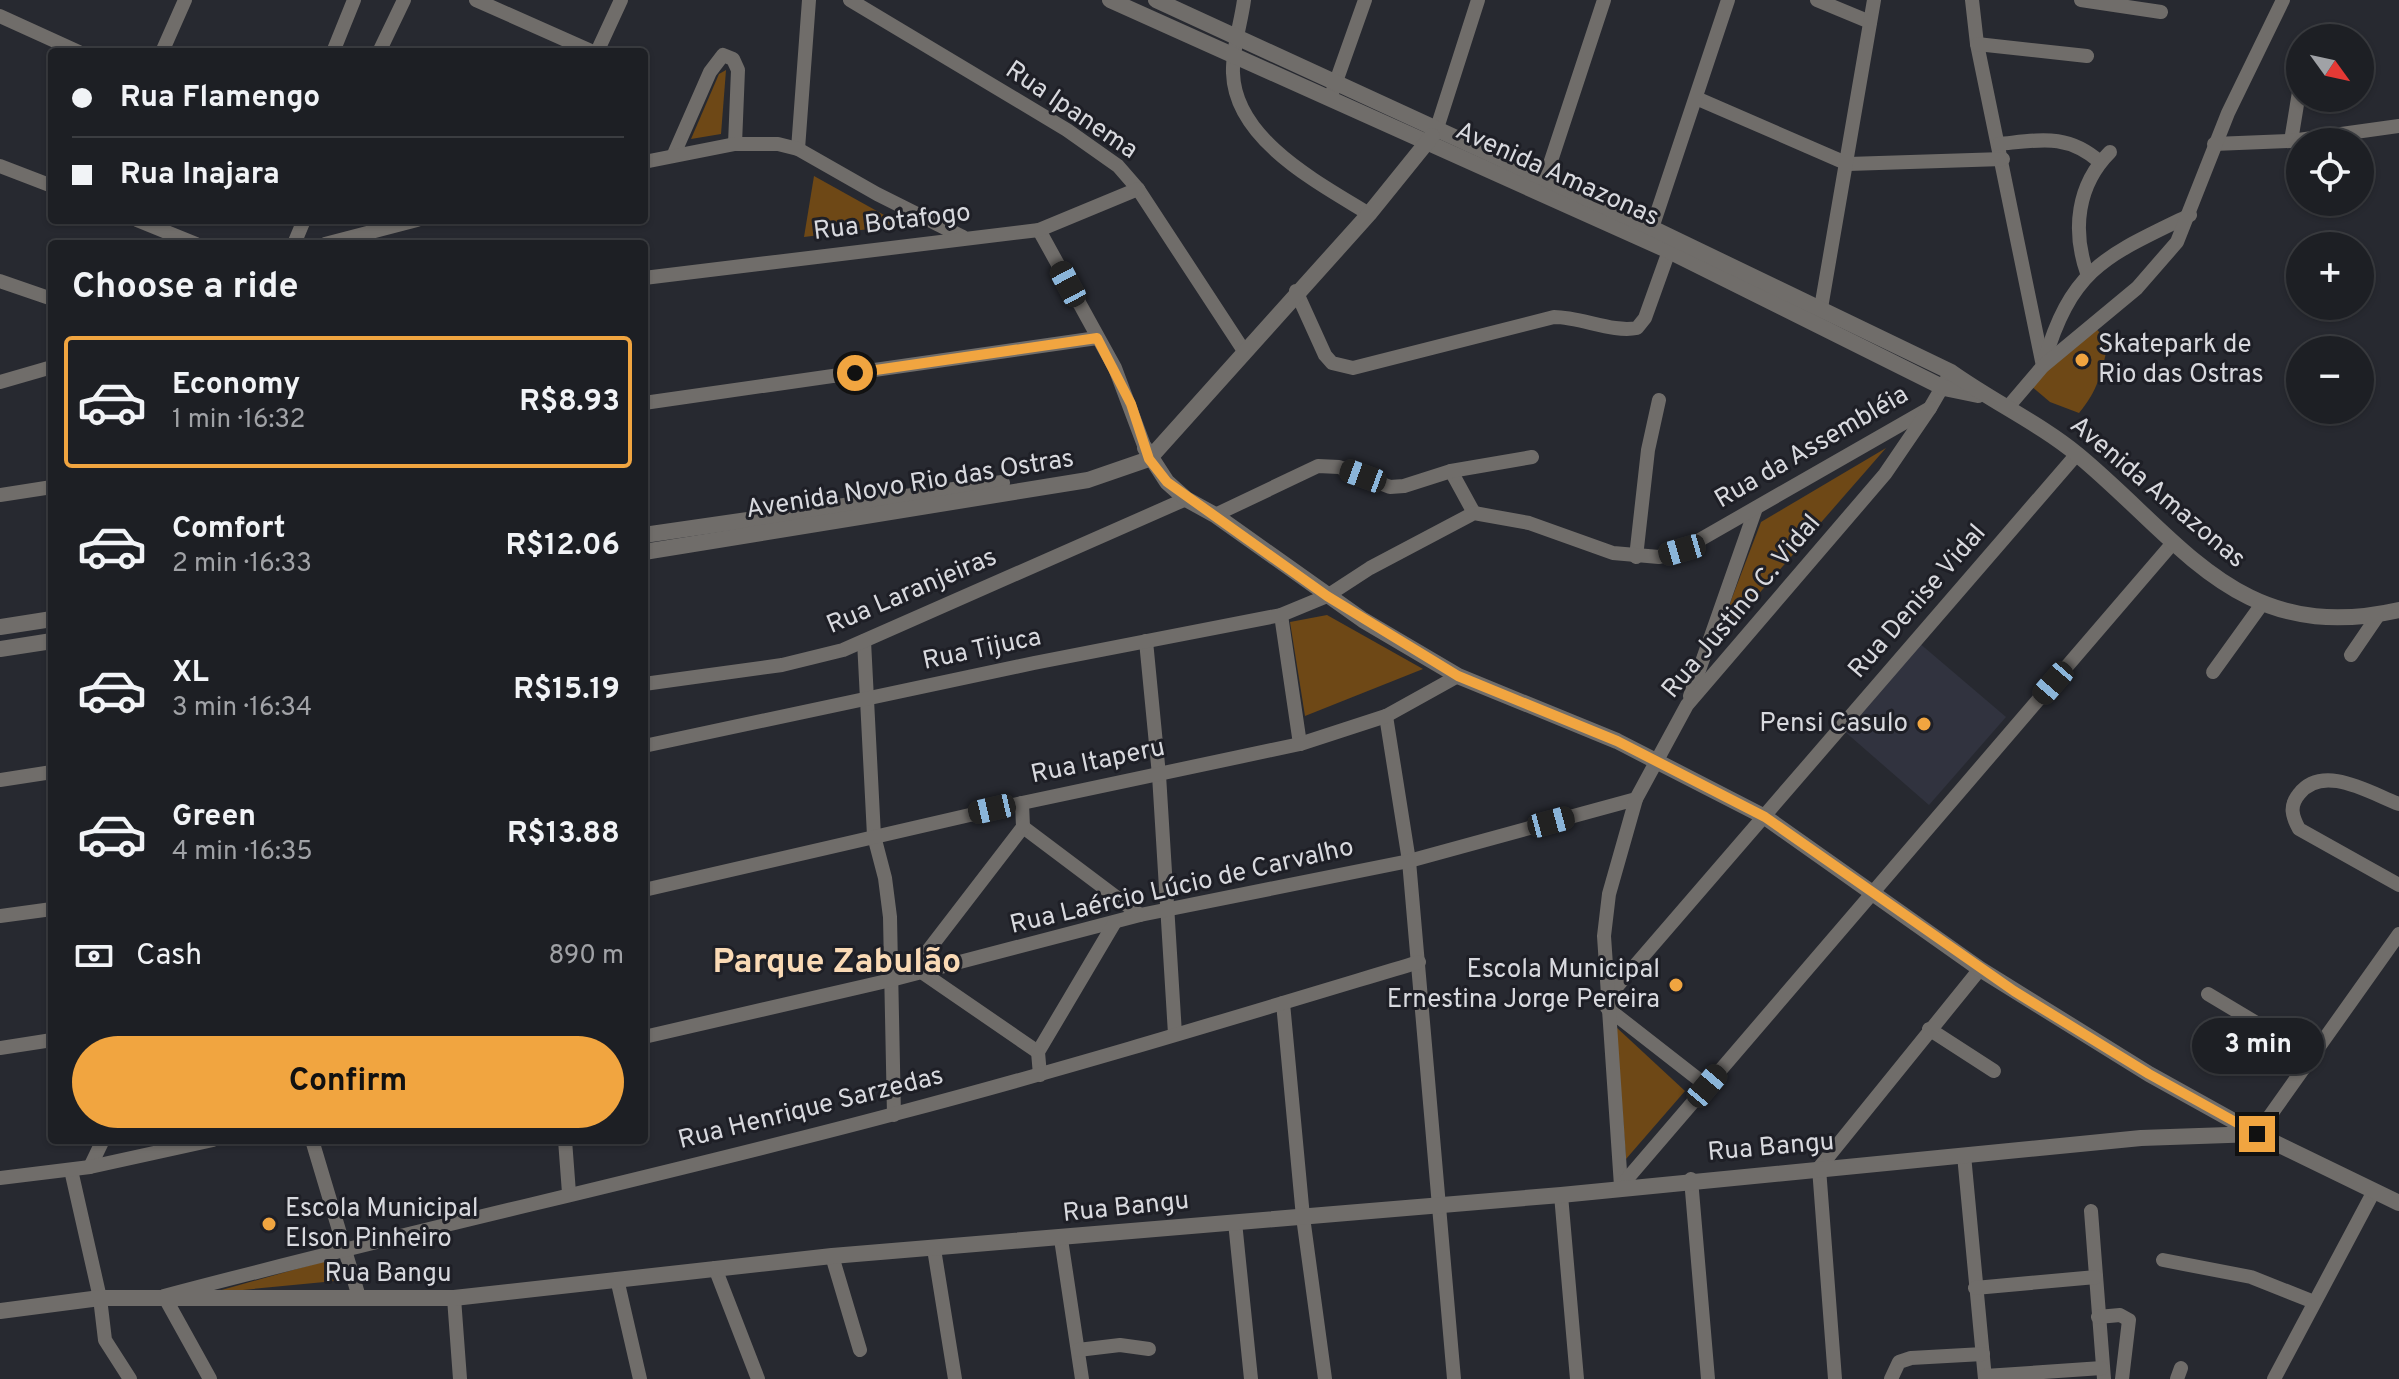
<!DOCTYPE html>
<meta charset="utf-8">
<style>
:root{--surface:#1d1f24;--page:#25272c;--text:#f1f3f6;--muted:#a0a2a6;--line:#3b3d41;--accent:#f1a540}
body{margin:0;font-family:Overpass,sans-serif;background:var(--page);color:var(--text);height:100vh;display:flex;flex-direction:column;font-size:30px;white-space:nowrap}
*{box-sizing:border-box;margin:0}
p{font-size:26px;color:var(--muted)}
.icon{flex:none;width:44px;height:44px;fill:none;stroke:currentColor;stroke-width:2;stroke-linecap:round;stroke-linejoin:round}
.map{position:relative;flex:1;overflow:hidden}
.drawer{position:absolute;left:48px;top:240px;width:600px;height:904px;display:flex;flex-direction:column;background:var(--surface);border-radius:8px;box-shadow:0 2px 6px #0004,0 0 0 2px var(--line)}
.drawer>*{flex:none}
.top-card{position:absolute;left:48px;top:48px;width:600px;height:176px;border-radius:8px;box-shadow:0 2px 6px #0004,0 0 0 2px var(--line);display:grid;align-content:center;height:176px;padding:0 24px;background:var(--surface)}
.needle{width:52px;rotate:123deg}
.controls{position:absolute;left:2286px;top:24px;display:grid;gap:16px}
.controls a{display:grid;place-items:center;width:88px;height:88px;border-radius:50%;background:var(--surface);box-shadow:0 2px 6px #0004,0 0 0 2px var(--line);font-size:40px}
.end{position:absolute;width:36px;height:36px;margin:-18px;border:10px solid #f1a540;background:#111;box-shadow:0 0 0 4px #111}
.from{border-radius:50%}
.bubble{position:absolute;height:56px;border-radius:28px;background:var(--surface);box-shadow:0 2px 6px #0004,0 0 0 2px var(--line);font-size:26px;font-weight:700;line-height:56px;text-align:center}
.car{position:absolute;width:24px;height:48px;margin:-24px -12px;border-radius:10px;box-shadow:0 0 6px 2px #0007;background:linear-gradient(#222 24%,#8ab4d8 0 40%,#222 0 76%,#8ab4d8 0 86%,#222 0)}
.top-card b{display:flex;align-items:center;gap:28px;height:76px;font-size:30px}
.top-card b+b{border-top:2px solid var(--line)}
.top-card i{width:20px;height:20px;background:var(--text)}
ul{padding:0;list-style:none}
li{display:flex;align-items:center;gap:24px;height:132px;margin:0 16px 12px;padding:0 8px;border:4px solid transparent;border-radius:8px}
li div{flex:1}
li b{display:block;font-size:30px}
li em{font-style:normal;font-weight:700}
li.on{border-color:var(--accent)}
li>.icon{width:72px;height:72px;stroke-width:1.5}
h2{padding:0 24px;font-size:36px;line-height:96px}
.pay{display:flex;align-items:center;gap:20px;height:88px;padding:0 24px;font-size:30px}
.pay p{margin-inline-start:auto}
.primary-button{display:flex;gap:16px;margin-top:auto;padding:16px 24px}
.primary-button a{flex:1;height:92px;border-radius:48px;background:var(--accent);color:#111;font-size:32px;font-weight:700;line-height:92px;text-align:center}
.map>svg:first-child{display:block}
</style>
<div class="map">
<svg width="2399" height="1379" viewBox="0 0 2399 1379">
<rect width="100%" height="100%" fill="#272930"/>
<polygon fill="#31333f" points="1918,642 2006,717 1929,805 1843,730"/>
<g fill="#6e4816">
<polygon points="726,70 721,134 691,139 719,74"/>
<polygon points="814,176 902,225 804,237"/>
<path d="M2095 327 2108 343C2102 372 2098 390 2079 413L2050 402 2031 386Z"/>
<polygon points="1886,448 1714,645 1761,522"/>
<polygon points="1327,615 1423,669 1305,716 1290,622"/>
<polygon points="1616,1027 1685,1091 1626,1159"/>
<polygon points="332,1259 335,1281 211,1293"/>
</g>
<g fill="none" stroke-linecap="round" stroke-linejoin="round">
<g stroke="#706d6a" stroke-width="14">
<polyline points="476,0 593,52"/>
<polyline points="850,0 1067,130 1118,166 1138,189 1244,351"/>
<path d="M1244 0C1241 23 1232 50 1233 73 1235 140 1319 183 1369 214"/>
<polyline points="1817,0 1870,22"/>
<polyline points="1972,0 1977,44 2043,366"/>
<polyline points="2081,0 2161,12"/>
<polyline points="0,16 79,52"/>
<polyline points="1977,44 2087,56"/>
<polyline points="162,52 185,0"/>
<polyline points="333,52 354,0"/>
<polyline points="379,52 404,0"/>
<polyline points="597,52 621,0"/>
<polyline points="1332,93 1365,0"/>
<polyline points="1696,98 1848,164 2003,159"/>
<polyline points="1437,128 1478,0"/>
<polyline points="2291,141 2300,86"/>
<path d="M1999 144C2040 140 2067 133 2100 162"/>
<polyline points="2214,144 2291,141 2399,126"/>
<polyline points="798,149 809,0"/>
<polyline points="674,154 710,72 723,55 733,59 738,70 735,144"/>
<polyline points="644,162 735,144 778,144 798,149 877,194 963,237"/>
<polyline points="0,166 52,186"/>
<polyline points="1545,179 1604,0"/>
<polyline points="137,220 196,244"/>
<polyline points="1039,230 1115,368 1145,448"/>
<polyline points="1649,237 1728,0"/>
<polyline points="294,244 304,220"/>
<polyline points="325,244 417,220"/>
<path d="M2087 273C2072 230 2077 185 2110 152"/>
<polyline points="644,278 1039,230 1138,189"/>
<polyline points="0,281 52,299"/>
<path d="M1296 291 1325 355 1332 363 1353 368 1554 317C1581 317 1613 333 1637 328L1645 318 1669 251"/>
<polyline points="1821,308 1874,0"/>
<path d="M2044 362C2072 267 2106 256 2190 215"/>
<polyline points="0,382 52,367"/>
<polyline points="644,403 1097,338"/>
<polyline points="2008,407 2043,366 2137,288 2177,242 2228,113 2283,0"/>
<polyline points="1451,471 1474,513"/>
<polyline points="0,495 52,487"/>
<polyline points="1215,515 1318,466 1339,467 1390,487 1404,486 1451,471 1532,457"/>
<polyline points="1636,557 1648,450 1659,400"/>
<polyline points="1281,615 1300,744"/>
<polyline points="864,641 874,836 885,878 890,917 894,1115"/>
<polyline points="1146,641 1159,775 1175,1034"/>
<polyline points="2351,655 2379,614"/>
<polyline points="2213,672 2262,604"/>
<polyline points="644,684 782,665 843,650 1186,499"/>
<polyline points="1690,696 1756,508"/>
<polyline points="1386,716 1409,861 1454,1379"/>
<polyline points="644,746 1034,663 1281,615 1327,596 1370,568 1474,513 1529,523 1613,553 1659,557 1682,550 1930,408 1951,372"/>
<polyline points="0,780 52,772"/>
<path d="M2399 804C2370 793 2323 763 2299 794 2289 806 2292 816 2299 829L2399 885"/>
<polyline points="1023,827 1140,915"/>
<polyline points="644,890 1022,803 1300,744 1386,716 1458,676"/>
<polyline points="0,916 52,909"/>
<polyline points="923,973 1038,1052"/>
<polyline points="910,974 1023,827 1022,803"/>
<polyline points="2208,994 2310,1055"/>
<polyline points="1607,998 2077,454"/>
<polyline points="1283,1003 1303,1217 1325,1379"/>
<polyline points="1607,1008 1707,1086"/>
<polyline points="1929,1029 1994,1071"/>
<polyline points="644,1037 891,980 1140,915 1409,861 1636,799"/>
<polyline points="0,1048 52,1040"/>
<polyline points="1040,1075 1038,1052 1115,922"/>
<polyline points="2257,1134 2399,934"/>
<polyline points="312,1140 359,1297"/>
<polyline points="565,1140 569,1193"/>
<polyline points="1964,1155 1985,1379"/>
<polyline points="90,1167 103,1140"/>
<polyline points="71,1170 100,1298 105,1340 130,1379"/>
<polyline points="0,1178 90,1167 213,1140"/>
<polyline points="1691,1179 1708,1379"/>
<polyline points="1621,1186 1604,936 1609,894 1636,799 1687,705 1885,474 1930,408"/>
<polyline points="1621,1186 2172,544"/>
<polyline points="1561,1195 1577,1379"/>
<polyline points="2091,1211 2104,1379"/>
<polyline points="1235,1222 1251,1379"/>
<polyline points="1061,1239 1082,1379"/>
<polyline points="934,1249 955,1379"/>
<polyline points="832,1256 860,1350"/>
<polyline points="2163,1260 2251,1277 2314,1302"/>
<polyline points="715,1268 758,1379"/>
<polyline points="617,1279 640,1379"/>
<polyline points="1975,1288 2096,1277"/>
<polyline points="454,1298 460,1379"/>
<polyline points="2098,1317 2120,1315 2129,1320 2122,1379"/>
<polyline points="1078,1350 1120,1345 1149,1349"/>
<polyline points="1985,1376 2102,1368"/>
<path d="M210 1379 164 1296C408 1231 654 1178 898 1113 1073 1067 1246 1014 1419 962"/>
<polyline points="1835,1379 1819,1168 1980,969"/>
<polyline points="1891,1379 1899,1362 1911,1358 1983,1354"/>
<polyline points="2177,1379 2181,1368"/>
<polyline points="2274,1379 2374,1191"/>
</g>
<g stroke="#706d6a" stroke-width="16">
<polyline points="1110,0 1669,251 1944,388 1978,395"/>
<path d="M1156 0 1652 228 1951 372C1993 402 2039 423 2078 455 2184 543 2240 646 2399 610"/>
<polyline points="1145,448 1167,482 1186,499 1215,515 1363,620 1458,676 1617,741 1765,817 1980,969 2149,1074 2257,1134 2399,1203"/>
<polyline points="644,535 1002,483"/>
<polyline points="644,552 1088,480 1149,459 1369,214 1432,136"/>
<polyline points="0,627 52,619"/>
<polyline points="0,649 52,641"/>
<polyline points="0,1311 100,1298 454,1298 832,1256 1561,1195 2141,1138 2257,1134"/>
</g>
</g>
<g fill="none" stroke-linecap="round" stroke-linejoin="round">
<polyline stroke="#f1a540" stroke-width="10" points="855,373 1097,338 1131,404 1149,459 1167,482 1327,596 1458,676 1617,741 1765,817 2014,991 2149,1074 2257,1134"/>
</g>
<g fill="#f1a540" stroke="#1e1f26" stroke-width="3">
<circle cx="2082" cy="360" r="8"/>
<circle cx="1924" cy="724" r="8"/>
<circle cx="1676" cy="985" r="8"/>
<circle cx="269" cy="1224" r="8"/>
</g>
<g text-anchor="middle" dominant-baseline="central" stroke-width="6" stroke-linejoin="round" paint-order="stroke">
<g font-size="26" fill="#d8d9de" stroke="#1e1f26">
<text transform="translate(1071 111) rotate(34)">Rua Ipanema</text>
<text transform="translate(1557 175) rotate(24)">Avenida Amazonas</text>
<text transform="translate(892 223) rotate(-7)">Rua Botafogo</text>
<text transform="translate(1812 448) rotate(-30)">Rua da Assembléia</text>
<text transform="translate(910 485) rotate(-9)">Avenida Novo Rio das Ostras</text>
<text transform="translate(2157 493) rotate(40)">Avenida Amazonas</text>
<text transform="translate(912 592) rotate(-23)">Rua Laranjeiras</text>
<text transform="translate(1918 602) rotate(-49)">Rua Denise Vidal</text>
<text transform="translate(1742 607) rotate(-50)">Rua Justino C. Vidal</text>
<text transform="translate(982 650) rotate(-12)">Rua Tijuca</text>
<text transform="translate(1098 762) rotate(-12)">Rua Itaperu</text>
<text transform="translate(1182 887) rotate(-13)">Rua Laércio Lúcio de Carvalho</text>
<text transform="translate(811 1109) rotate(-14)">Rua Henrique Sarzedas</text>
<text transform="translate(1771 1148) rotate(-5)">Rua Bangu</text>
<text transform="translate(1126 1208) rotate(-6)">Rua Bangu</text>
<text x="388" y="1274">Rua Bangu</text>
</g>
<g font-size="26" fill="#d8d9de" stroke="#1e1f26" text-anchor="start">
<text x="2098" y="345">Skatepark de<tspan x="2098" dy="30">Rio das Ostras</tspan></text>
<text x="1908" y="724" text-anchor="end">Pensi Casulo</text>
<text x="1660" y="970" text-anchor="end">Escola Municipal<tspan x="1660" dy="30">Ernestina Jorge Pereira</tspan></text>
<text x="285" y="1209">Escola Municipal<tspan x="285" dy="30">Elson Pinheiro</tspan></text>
</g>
<g font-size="34" font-weight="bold" fill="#fadab5" stroke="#1e1f26">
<text x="837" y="963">Parque Zabulão</text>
</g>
</g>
</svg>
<div class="controls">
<a><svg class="needle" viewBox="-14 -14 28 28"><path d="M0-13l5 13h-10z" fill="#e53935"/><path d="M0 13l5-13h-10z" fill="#a0a2a6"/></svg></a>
<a><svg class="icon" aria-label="locate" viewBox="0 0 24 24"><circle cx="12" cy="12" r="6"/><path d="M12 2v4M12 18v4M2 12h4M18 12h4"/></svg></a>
<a>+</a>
<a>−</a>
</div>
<i class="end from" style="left:855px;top:373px"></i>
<i class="end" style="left:2257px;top:1134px"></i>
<div class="bubble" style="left:2192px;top:1018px;width:132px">3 min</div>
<i class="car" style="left:1068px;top:284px;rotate:332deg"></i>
<i class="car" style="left:1363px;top:476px;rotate:290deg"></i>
<i class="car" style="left:1682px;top:550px;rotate:254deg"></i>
<i class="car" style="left:2053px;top:683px;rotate:221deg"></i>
<i class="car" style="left:992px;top:809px;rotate:257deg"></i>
<i class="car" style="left:1551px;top:822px;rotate:75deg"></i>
<i class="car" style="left:1707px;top:1086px;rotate:40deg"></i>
<div class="top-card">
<b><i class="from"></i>Rua Flamengo</b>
<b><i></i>Rua Inajara</b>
</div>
<section class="drawer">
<h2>Choose a ride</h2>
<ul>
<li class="on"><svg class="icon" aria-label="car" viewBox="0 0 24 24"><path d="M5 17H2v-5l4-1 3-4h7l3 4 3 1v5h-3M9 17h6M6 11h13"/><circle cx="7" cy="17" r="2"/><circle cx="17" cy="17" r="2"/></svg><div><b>Economy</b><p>1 min · 16:32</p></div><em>R$8.93</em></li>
<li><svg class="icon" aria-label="car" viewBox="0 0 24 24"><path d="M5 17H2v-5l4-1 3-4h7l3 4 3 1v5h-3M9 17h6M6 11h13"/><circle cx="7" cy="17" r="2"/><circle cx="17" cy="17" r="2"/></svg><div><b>Comfort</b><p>2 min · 16:33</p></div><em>R$12.06</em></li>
<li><svg class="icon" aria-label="car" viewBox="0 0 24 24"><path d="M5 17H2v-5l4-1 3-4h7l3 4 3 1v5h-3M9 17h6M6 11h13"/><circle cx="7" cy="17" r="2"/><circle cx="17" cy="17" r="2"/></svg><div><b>XL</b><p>3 min · 16:34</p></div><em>R$15.19</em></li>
<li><svg class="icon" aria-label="car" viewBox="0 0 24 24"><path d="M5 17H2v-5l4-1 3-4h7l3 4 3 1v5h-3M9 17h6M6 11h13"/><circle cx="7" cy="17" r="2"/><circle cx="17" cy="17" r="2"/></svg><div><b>Green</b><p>4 min · 16:35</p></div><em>R$13.88</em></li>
</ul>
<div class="pay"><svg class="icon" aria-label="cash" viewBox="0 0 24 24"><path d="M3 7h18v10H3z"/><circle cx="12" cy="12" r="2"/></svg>Cash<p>890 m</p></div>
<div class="primary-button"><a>Confirm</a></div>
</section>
</div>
